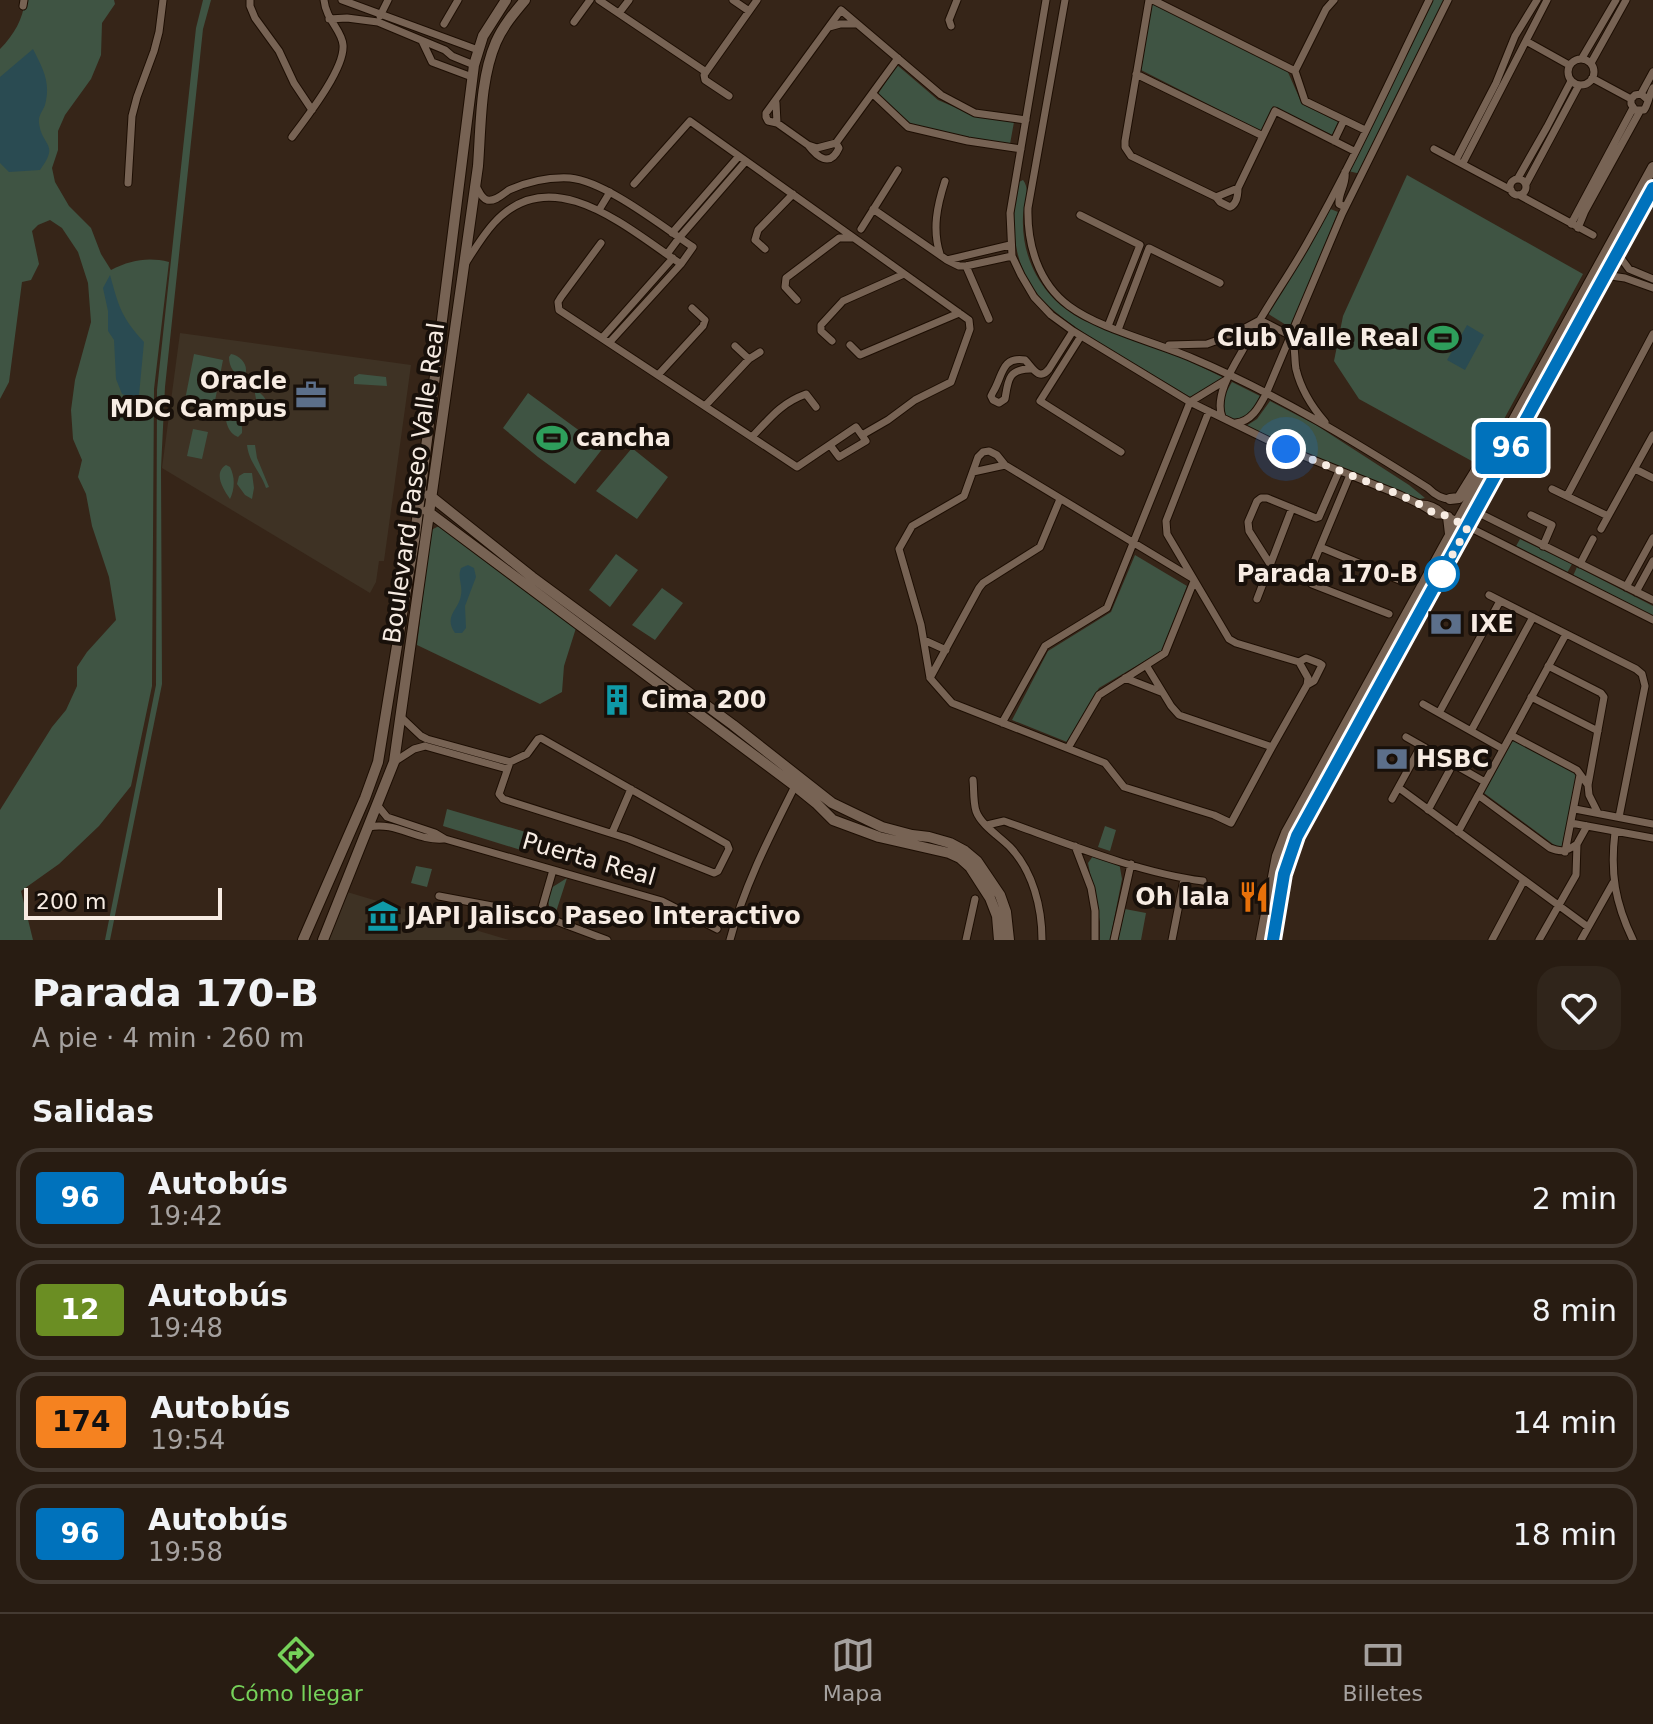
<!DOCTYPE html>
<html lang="es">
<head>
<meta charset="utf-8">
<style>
  :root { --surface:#281c12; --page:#30251b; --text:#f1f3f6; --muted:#a5a19f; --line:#443a32; --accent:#76d25a }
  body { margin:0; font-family:"DejaVu Sans",sans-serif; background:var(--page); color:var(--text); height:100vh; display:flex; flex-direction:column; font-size:30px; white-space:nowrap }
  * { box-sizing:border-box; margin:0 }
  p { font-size:26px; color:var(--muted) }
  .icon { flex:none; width:44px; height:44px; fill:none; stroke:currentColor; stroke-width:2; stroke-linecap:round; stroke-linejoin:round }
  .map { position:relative; height:940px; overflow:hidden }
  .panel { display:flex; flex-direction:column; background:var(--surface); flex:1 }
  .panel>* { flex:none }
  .badge { padding:0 16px; border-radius:6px; font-size:28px; line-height:52px }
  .scale { position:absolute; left:24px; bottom:20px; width:198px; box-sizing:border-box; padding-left:8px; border:4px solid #f7ece3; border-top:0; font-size:22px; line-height:28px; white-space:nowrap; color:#f7ece3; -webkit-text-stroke:6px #18100a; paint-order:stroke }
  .you { position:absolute; width:40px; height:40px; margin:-20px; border:6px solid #fff; border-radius:50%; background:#1a73e8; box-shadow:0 0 0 12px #1a73e833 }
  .map>.badge { position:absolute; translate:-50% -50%; box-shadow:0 0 0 4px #fff }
  h2 { padding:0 32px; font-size:30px; line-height:72px }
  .round { display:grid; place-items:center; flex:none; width:84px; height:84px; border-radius:24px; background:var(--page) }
  .overview { display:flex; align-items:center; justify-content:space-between; height:136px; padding:0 32px }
  h1 { font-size:38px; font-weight:800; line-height:60px }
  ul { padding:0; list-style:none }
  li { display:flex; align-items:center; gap:24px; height:100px; margin:0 16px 12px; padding:0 16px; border:4px solid var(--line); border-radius:24px }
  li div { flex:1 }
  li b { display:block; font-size:30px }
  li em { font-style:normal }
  li .badge { min-width:88px; font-weight:700; text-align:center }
  .dock { display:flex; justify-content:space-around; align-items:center; height:112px; border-top:2px solid var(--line); background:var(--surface); font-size:22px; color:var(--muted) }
  .dock a { display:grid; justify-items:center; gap:4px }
  .dock .selected { color:var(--accent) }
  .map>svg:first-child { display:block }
</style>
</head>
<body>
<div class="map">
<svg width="1653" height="940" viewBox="0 0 1653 940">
  <rect width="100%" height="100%" fill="#362518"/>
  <path fill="#3e3224" d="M180 333 411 365 384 561H379L376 582 370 593 162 468Z
    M347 892 509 940H328Z"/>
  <path fill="#3f5443" d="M25 0H114L115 4 102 23 101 55 91 79 65 115 58 131V150L52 168 55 182 69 206 91 228 101 254 111 270C131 260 148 257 169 262L154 389 152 686 131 786 99 826 59 864 21 891 33 940H0V810L52 727 66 710 77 686V667L87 652 116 620 109 577 92 526 86 494 78 477 82 460 73 439 71 410 75 380 91 322 88 283 78 252 62 228 50 220 38 225 32 231 39 264 31 280 22 282 9 382 0 399V49C14 35 23 19 25 0Z
    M203 0H211L203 29 165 387 161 468 162 684 110 940H105L156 685 157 390 196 28Z
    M1433 0H1446L1361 174 1348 171Z
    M1152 4 1287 70 1302 104 1338 122 1332 135 1273 106 1261 131 1141 70Z
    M897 65 938 100 975 116 1014 122 1010 144 972 138 912 125 878 94Z
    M1407 175 1583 274 1479 465 1359 399 1334 361 1343 316Z
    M1023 180C1031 190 1024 204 1023 217 1021 262 1045 301 1085 321L1185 359 1224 378 1190 397C1162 380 1133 363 1105 346 1052 313 1013 288 1014 218 1014 206 1017 194 1019 182Z
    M1328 208 1338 212 1291 328 1267 313Z
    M194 354 223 360 213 411 184 405Z
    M231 354C242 356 250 367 244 377 234 375 229 367 229 357Z
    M359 374 386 377 387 386 354 384V377Z
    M1232 382 1260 396C1260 396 1254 407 1254 408 1246 419 1225 426 1223 407 1222 398 1228 389 1232 382Z
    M254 388C265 396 271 404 270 418L255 417 256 399Z
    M528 393 603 448 575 484 538 457 503 428Z
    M1270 401 1316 425 1409 485 1425 498 1420 499 1290 447 1246 426 1257 419Z
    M227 412C238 414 243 422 242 433L238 437C228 433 226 423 225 413Z
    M193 429 208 432 202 459 187 456Z
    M247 445H255L257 458 269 487 266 488C261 472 249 463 247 445Z
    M632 448 668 477 637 519 596 491Z
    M226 465 230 467C235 477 235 488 230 499 223 489 213 473 226 465Z
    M244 473H252L254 488 252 499 245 495 237 484 239 476Z
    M441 525 576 628 564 666 562 692 540 704 417 645 431 530Z
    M1520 539 1572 564 1567 573 1515 548Z
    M616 554 638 570 610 607 589 590Z
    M1135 555 1187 586 1163 650 1099 688 1067 742 1012 720 1048 651 1111 612Z
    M1577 567 1653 606V616L1573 576Z
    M662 588 683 603 655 640 632 625Z
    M1513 740 1578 773 1561 850 1484 793Z
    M447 809 529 833 524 851 443 826Z
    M1105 826 1116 830 1110 851 1098 847Z
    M1093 856 1119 862 1122 879 1110 940H1100V922L1088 863Z
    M416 866 432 869 427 887 411 883Z
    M567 878 555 915C546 906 548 899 551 888Z
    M1125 909 1146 913 1141 940H1118Z"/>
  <path fill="#2a4b52" d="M33 49C43 69 51 82 45 105 43 111 38 115 39 123 42 147 60 143 40 170L9 172 0 163V77Z
    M110 275C119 307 121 317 144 342L139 395 130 397 122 394 116 379 114 340 108 331V311L103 288Z
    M1467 325 1484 335 1465 370 1447 360Z
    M468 565 474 568 476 577 465 606 466 628 462 633H455C443 616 459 610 461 595 463 585 457 578 461 568Z"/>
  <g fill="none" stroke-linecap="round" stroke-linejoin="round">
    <defs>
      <path id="street" d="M250 0V6L255 18 279 51 294 83 312 110
        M342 0 478 50
        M599 0 706 72 704 75 705 80 729 96
        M733 0 749 11
        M1046 0 1010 213 1012 256 1021 275 1034 297 1051 315 1073 331 1190 402 1286 449 1400 495 1419 504 1437 515H1444L1457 521 1653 620
        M1065 0 1028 208C1027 244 1038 283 1069 306 1100 329 1155 342 1192 358 1275 393 1352 440 1428 488 1434 494 1441 499 1450 499
        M1149 0 1125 141V147L1131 156 1216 197 1220 202 1230 207C1237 204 1238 195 1238 188L1275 111 1354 151
        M1153 0 1295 71
        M1334 0 1326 9 1295 71 1305 101 1365 130
        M23 6 24 0
        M619 13 629 0
        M380 16 388 0
        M329 19 347 18 378 22 445 50 452 56 474 65
        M574 22 590 0
        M444 24 458 0
        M951 26 949 20 957 0
        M829 27 840 24H857
        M422 41 432 62 472 77
        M1526 41 1569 65
        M1582 58 1616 0
        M1568 72a13 13 0 1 1 26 0a13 13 0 1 1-26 0Z
        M1591 63 1626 0
        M706 72 757 0
        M1136 74 1263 136
        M1592 78 1631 99
        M873 94 908 127 968 141 1021 149
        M1641 94 1653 72
        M1647 99 1641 94 1635 95 1631 99V104L1635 110H1644C1648 105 1649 95 1653 88
        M776 103 777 123 808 145 817 148 836 143
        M777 123 768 121 766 117V113L841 10 941 95 975 113 1026 120
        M292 137C306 118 345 69 343 45 342 30 326 20 324 0
        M1334 141 1344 120
        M808 145C817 157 830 168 839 148L836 143 898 58
        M1434 149 1511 190
        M1456 160 1496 83 1515 36 1537 0
        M1463 163 1547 0
        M1518 178 1547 127 1571 81
        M1510 187a8 8 0 1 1 16 0a8 8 0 1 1-16 0Z
        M128 183 132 116 137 97 154 51 159 32 163 0
        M634 184 690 121 969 320 970 329 951 382 915 400 888 420 862 435
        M1526 184 1579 85
        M476 186C479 191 481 198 487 200 495 202 503 194 509 190 527 182 550 177 570 178 605 181 663 227 693 247L681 264 609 343
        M1519 195 1593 235
        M1216 197 1238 188
        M1345 207 1339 204C1338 193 1347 184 1345 172
        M873 209 947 260 959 266H966L1012 256
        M599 210 610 192
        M1080 215 1140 245 1108 326
        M1571 224 1633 108
        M1578 228 1585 211 1640 111
        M861 229 898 170
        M672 233 739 156
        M601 243 561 297 558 302 559 310 797 467 856 427 866 441 839 457 830 445
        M765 249 755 240 758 230 793 194
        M1617 253 1629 269 1653 279
        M667 254 679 238 746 161
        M940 254C932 229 937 206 945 181
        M947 260 1010 245
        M465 264C474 250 483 235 494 223 552 159 628 229 681 264
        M966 266 989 319
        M1606 273 1611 276 1625 278 1653 288
        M797 300 785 287 786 278 839 238H851
        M1118 330 1149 248 1220 283
        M1081 336 1040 401 1121 452
        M602 338 673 258
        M832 341 821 331V325L843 301 904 274
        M850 345 860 355 959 313
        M1169 345 1207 344 1232 335 1260 320 1291 336C1296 347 1294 358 1296 369 1301 390 1312 407 1325 422
        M735 346 749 359
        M1030 369C1008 369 1008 381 1005 399L999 403 993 400 991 396 993 392C1003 376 1001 356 1025 360 1032 367 1039 382 1049 369L1073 331
        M658 375 703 326 705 320 692 308
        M705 406 749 359 760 352
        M1222 417C1213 393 1238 360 1249 339 1266 307 1288 277 1306 245 1351 166 1389 82 1429 0
        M1236 423C1252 421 1259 407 1266 394L1342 214 1448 0
        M752 437C770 418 781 403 806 394L816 407
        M1635 469 1653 478
        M973 472 1005 465
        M1350 475 1308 576 1309 581 1312 584 1389 614
        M1552 489 1608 516
        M1567 496 1653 334
        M1421 504C1431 504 1438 508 1444 515
        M1465 506 1653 600
        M1531 515 1552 525 1543 546
        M1601 529 1653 435
        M1320 547 1402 581
        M1270 564 1249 531 1248 522 1257 501 1261 498H1267L1316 518 1319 517 1339 471
        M1580 564 1593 539
        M1192 578 1005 465 997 455 989 451 983 452 978 457 964 496 912 526 899 549 921 625 930 678 952 703 1105 763 1124 787 1214 815 1231 823 1272 747 1307 685 1314 681 1322 665 1319 663 1306 658 1299 662 1236 643 1229 639 1167 534 1166 521 1209 411
        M1626 587 1653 538
        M1636 592 1653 561
        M1489 595 1636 669 1642 674 1645 686 1619 817
        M1257 599 1292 508
        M924 640 946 650
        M1299 662 1308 678 1307 685
        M1146 665 1171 706 1179 715 1272 747
        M1548 666 1601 693 1604 697 1588 785 1589 795 1598 813
        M930 678 979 588 983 583 1040 547 1060 499
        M1125 678 1161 692
        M1531 697 1598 731
        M1423 704 1503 749
        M1439 713 1500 601
        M402 718 421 736 427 739 510 762
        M1002 723 1045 646 1107 608 1190 402 1226 380
        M1471 731 1533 617
        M1511 735 1577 770 1588 785
        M1406 737 1485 782
        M541 738 727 844 729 849 718 871 714 873 629 839 503 799 499 794 510 762 527 754 538 739Z
        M1068 748 1099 695 1165 653 1194 581
        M394 762 414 749 425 746 507 769
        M973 780C974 789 973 801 976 811 981 825 999 836 1010 847 1033 871 1042 908 1042 940
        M1399 788 1588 927
        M1478 795 1550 848C1562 853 1567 851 1577 844
        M1392 799 1421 746
        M378 806 387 817 435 833 445 839 662 901 717 929
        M1575 809 1653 824
        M1428 810 1453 764
        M1571 823 1653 838
        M987 825 1004 821C1066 843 1139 873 1203 881
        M369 827C395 821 417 841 443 839
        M1458 832 1566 634
        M1615 832C1610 873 1615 903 1633 940
        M612 833 631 789
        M1075 846 1091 888 1095 911V940
        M1565 852 1580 775
        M439 896 540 915 553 870
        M540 915 607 940
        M730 940C744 886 770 836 795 786
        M966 940 975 899
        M1114 940 1131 864
        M1172 940 1184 879
        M1492 940 1524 880
        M1539 940 1576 875 1577 844 1587 826
        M1581 940 1613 883"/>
      <path id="secondary" d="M429 495 532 577 733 725 832 803 882 827 912 835 929 837 950 843 965 851 977 861 1000 895 1006 912 1009 940
        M1450 499 1459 498 1490 448
        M427 511 795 786 816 803 833 820 879 837 949 853 960 858 970 867 990 898 997 916 999 940
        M1448 517 1450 534
        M303 940 365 798 378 762 415 535 474 65 483 36 506 0
        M323 940 394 762 478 166C481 126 480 79 496 42 503 26 514 13 525 0
        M1261 940 1277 856 1286 833 1653 167
        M1273 940 1284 874 1297 836 1653 188"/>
    </defs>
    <use href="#street" stroke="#1d0e03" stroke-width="9"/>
    <use href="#secondary" stroke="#1d0e03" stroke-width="12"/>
    <use href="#street" stroke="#776354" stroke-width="7"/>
    <use href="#secondary" stroke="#776354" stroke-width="10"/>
  </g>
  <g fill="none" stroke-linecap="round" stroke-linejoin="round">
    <defs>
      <path id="line" d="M1273 940 1284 874 1297 836 1653 188"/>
    </defs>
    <use href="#line" stroke="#fff" stroke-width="18"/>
    <use href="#line" stroke="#0072bc" stroke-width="12"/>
    <path stroke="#f7ece3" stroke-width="8" stroke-dasharray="0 14.4" d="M1286 449 1400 495 1419 504 1437 515H1444L1468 527 1440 577 1442 574"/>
  </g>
  <defs>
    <symbol id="stadium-bare" viewBox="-9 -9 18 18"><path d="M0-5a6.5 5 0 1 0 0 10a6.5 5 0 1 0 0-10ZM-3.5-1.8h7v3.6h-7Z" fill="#2e9e5b" stroke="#18100a" stroke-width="2.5" paint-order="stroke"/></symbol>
    <symbol id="office-bare" viewBox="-9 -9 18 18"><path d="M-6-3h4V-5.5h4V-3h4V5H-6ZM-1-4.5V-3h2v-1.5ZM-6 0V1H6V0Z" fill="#5c6f8a" stroke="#18100a" stroke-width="2.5" paint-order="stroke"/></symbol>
    <symbol id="bank-bare" viewBox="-9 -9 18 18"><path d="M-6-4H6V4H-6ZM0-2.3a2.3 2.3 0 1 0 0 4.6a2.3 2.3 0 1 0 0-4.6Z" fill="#5c6f8a" stroke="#18100a" stroke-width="2.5" paint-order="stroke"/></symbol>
    <symbol id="building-bare" viewBox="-9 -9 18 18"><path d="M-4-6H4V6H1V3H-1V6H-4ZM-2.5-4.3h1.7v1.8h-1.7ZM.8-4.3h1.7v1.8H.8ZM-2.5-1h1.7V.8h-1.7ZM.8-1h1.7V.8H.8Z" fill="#0f9aa8" stroke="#18100a" stroke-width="2.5" paint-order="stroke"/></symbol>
    <symbol id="restaurant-bare" viewBox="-9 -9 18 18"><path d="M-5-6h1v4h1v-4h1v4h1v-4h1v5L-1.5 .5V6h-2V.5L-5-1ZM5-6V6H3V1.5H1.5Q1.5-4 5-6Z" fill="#e8710a" stroke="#18100a" stroke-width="2.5" paint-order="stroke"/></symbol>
    <symbol id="museum-bare" viewBox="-9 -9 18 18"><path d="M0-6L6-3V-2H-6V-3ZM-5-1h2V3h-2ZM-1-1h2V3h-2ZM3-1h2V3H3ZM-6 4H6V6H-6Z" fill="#0f9aa8" stroke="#18100a" stroke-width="2.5" paint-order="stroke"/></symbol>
  </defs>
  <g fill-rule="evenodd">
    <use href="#stadium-bare" x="1421" y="316" width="44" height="44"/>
    <use href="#office-bare" x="289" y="373" width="44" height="44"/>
    <use href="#stadium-bare" x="530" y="416" width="44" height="44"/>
    <use href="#bank-bare" x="1424" y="602" width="44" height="44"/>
    <use href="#building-bare" x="595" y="678" width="44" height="44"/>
    <use href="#bank-bare" x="1370" y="737" width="44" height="44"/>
    <use href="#restaurant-bare" x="1232" y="875" width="44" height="44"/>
    <use href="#museum-bare" x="361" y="894" width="44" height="44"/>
  </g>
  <circle fill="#fff" stroke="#0072bc" stroke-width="4" cx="1442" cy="574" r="16"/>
  <g text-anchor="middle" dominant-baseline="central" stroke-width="8" stroke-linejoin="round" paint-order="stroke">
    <g font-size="24" font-weight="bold" fill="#f7ece3" stroke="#18100a" text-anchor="start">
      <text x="1419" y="338" text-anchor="end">Club Valle Real</text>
      <text x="287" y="381" text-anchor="end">Oracle<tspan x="287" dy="28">MDC Campus</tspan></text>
      <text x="576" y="438">cancha</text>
      <text x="1470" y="624">IXE</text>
      <text x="641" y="700">Cima 200</text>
      <text x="1416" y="759">HSBC</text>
      <text x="1230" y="897" text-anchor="end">Oh lala</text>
      <text x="407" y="916">JAPI Jalisco Paseo Interactivo</text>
    </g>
    <g font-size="24" fill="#f7ece3" stroke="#18100a">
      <text transform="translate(414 483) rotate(-82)">Boulevard Paseo Valle Real</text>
      <text transform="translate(589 859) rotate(16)">Puerta Real</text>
    </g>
    <g font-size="24" font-weight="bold" fill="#f7ece3" stroke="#18100a" text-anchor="end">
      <text x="1418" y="574">Parada 170-B</text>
    </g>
  </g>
</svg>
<div class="scale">200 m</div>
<div class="you" style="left:1286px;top:449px"></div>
<b class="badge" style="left:1511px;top:448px;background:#0072bc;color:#fff">96</b>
</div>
<section class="panel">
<div class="overview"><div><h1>Parada 170-B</h1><p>A pie · 4 min · 260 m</p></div><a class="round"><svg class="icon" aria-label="heart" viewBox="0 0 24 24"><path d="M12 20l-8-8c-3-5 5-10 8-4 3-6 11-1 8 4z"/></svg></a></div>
<h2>Salidas</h2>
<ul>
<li><span class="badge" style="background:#0072bc;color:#fff">96</span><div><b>Autobús</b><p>19:42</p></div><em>2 min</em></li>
<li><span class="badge" style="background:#6b8e23;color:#fff">12</span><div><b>Autobús</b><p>19:48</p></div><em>8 min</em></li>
<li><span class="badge" style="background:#f58220;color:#111">174</span><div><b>Autobús</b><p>19:54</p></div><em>14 min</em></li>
<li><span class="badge" style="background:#0072bc;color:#fff">96</span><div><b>Autobús</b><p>19:58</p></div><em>18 min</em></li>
</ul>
</section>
<nav class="dock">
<a class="selected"><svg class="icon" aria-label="directions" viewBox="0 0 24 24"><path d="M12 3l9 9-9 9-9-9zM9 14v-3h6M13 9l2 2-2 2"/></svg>Cómo llegar</a>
<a><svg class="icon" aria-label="map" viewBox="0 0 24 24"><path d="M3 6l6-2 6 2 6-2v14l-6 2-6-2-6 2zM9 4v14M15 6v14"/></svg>Mapa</a>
<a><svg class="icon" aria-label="tickets" viewBox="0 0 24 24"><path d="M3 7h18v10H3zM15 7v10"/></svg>Billetes</a>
</nav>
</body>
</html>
